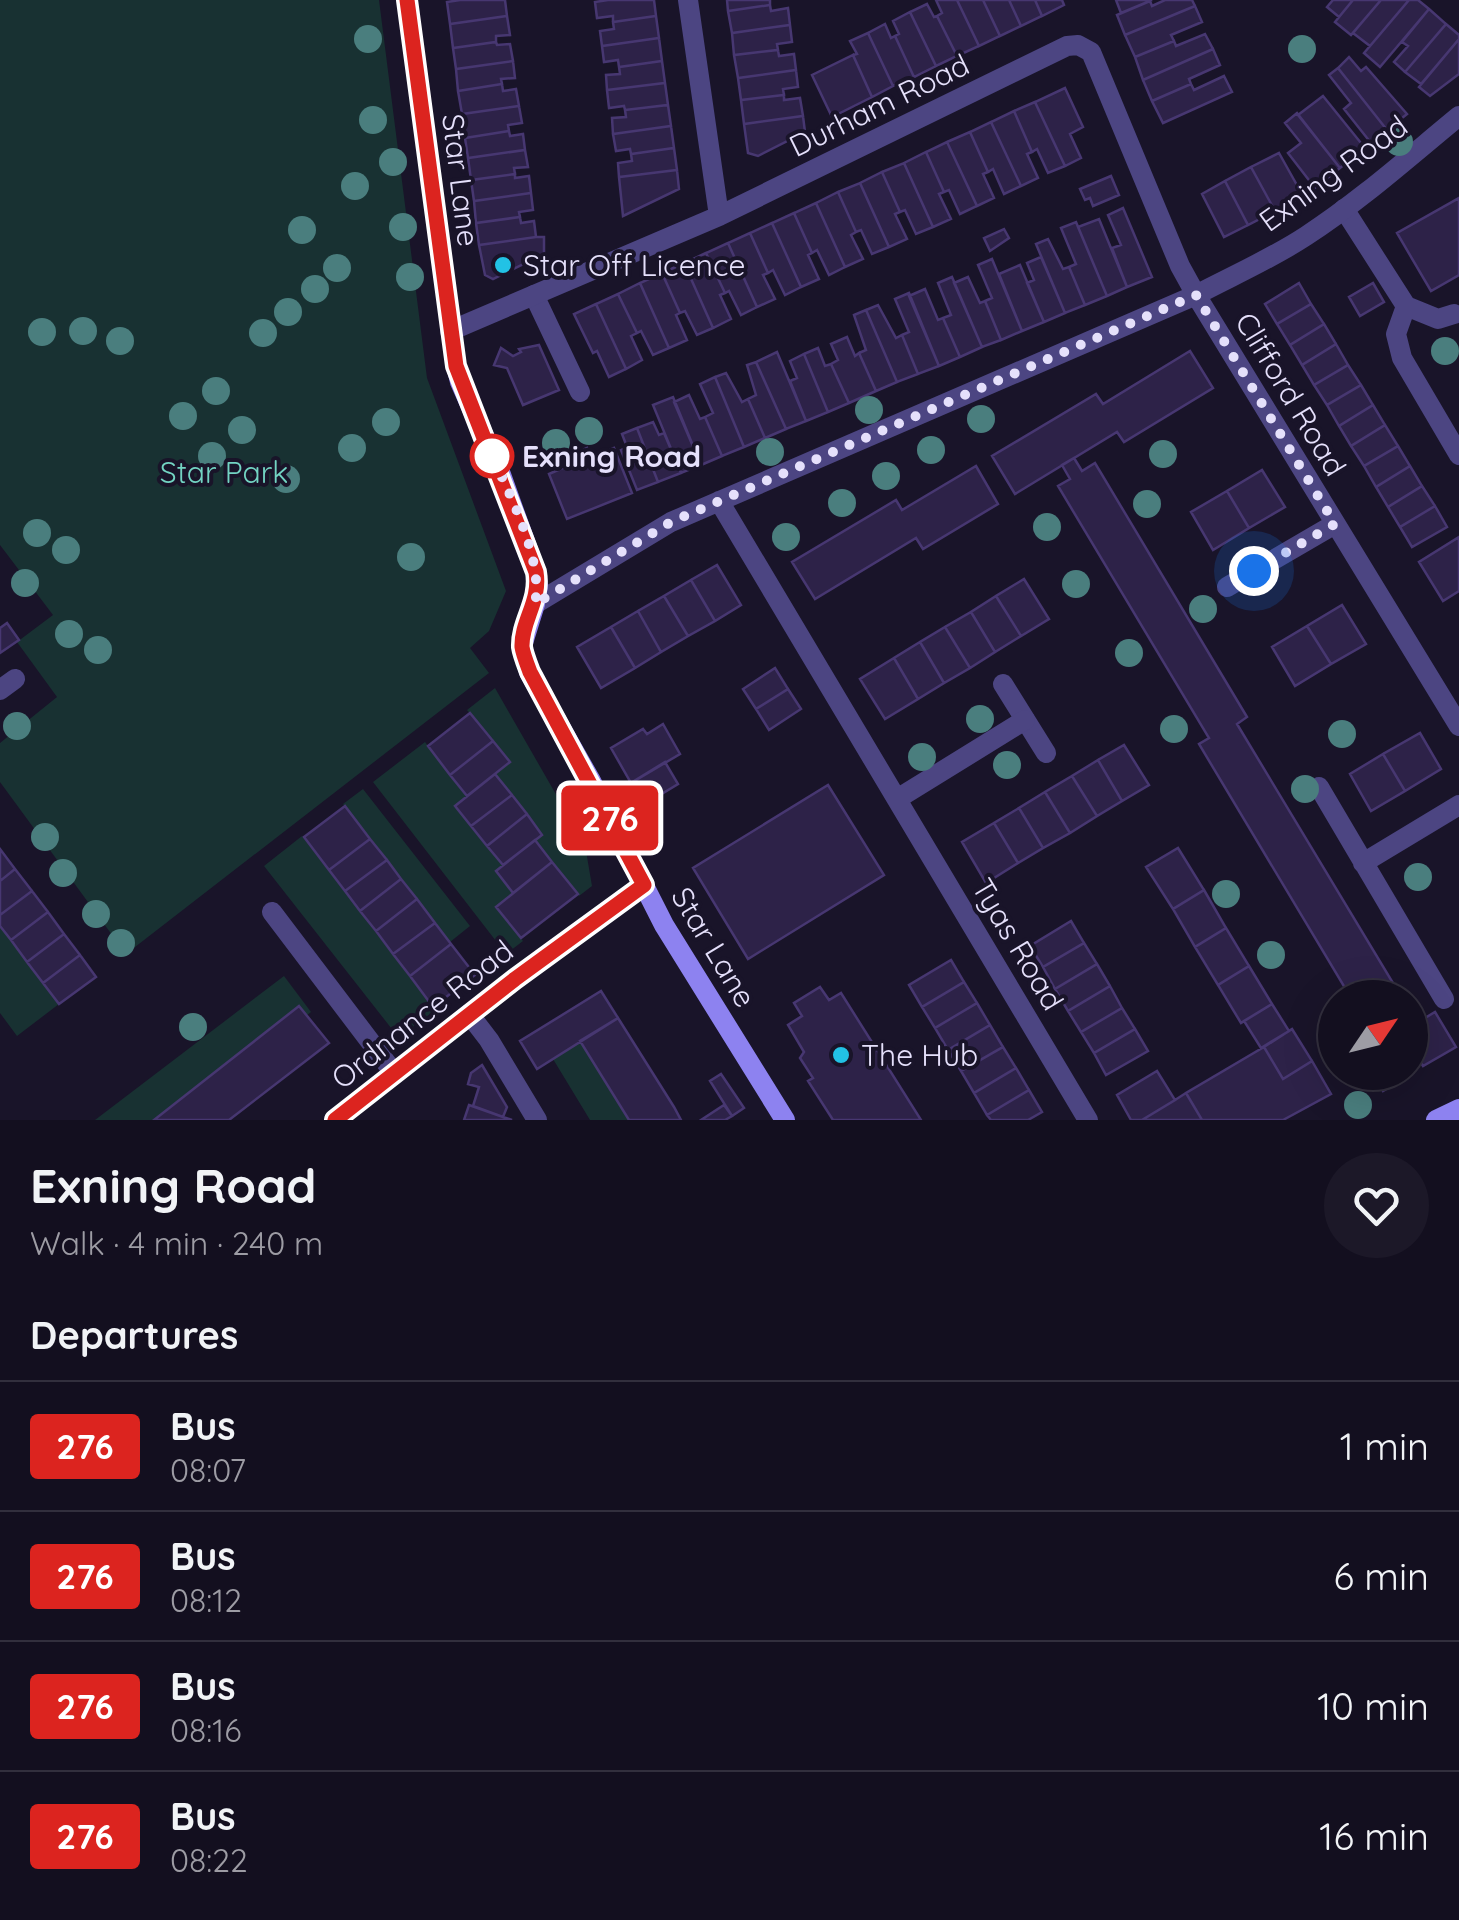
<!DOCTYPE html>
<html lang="en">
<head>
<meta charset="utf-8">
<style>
  :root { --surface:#130f1f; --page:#1c1828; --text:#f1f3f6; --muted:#9d9ca4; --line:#322f3d }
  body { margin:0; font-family:Quicksand,sans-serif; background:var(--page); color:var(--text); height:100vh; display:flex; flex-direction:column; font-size:38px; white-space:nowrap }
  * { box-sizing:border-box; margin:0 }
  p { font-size:32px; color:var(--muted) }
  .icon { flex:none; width:55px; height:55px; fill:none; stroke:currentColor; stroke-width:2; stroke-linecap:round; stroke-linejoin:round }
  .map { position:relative; height:1120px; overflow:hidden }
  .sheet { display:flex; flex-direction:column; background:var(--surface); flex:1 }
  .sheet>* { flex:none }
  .badge { padding:0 20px; border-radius:8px; font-size:35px; line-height:65px }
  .needle { width:65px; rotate:55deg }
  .controls { position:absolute; left:1318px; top:980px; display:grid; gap:20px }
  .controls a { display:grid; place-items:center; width:110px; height:110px; border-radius:50%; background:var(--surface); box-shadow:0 10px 40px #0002,0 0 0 2px var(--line); font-size:50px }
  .you { position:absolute; width:50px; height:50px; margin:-25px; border:8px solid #fff; border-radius:50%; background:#1a73e8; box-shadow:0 0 0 15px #1a73e833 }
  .map>.badge { position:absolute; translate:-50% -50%; box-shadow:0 0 0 5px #fff }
  h2 { padding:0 30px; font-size:38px; line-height:90px }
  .round { display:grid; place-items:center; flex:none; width:105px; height:105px; border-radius:52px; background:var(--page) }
  .overview { display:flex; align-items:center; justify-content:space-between; height:170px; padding:0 30px }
  h1 { font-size:48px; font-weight:700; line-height:75px }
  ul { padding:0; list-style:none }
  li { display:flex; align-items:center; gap:30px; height:130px; padding:0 30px; border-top:2px solid var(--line) }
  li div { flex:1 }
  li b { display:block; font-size:38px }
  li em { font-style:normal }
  li .badge { min-width:110px; font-weight:700; text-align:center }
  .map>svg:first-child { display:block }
</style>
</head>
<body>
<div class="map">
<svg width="1459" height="1120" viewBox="0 0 1459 1120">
  <rect width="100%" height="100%" fill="#191429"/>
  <path fill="#183132" d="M0 0H379L427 378 506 591 489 631 470 648 489 673 126 954 0 782V743L57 697 17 642 53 615 0 545Z
    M495 688 585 845 592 886 579 896 535 840 542 834 495 774 509 762 467 710Z
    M425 742 467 796 456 807 503 865 496 872 513 893 496 907 523 941 506 954 373 782Z
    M363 789 470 926 450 942 343 804Z
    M302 836 435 1010 404 1034 395 1033 264 866Z
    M0 926 59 1004 17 1036 0 1013Z
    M284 976 311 1012 307 1015 299 1006 154 1120H95Z
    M580 1041 629 1120H590L553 1059Z"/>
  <path fill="#2d2248" stroke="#473771" stroke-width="2.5" d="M460 0H505L507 16 450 24 447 2Z
    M608 0H654L656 16 613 22V16L597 18 595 2Z
    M727 0H770V5L728 11Z
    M936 0H957L979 46 957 56 937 16 942 13Z
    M957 0H983L1000 36 979 46Z
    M983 0H1009L1021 26 1000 36Z
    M1009 0H1035L1042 16 1021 26Z
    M1035 0H1062L1064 5 1042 16Z
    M1116 0H1152L1121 13Z
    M1165 0H1192L1195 6 1125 35 1117 15 1150 1 1152 6Z
    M1333 0H1353L1339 17 1327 7Z
    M1353 0H1381L1351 35 1335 22Z
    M1381 0H1409L1370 46 1353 33Z
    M1409 0H1418L1429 9 1380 67 1364 53Z
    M927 4 934 17 937 16 957 56 936 66 910 12Z
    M770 5 771 11 788 8 790 25 732 33 728 11Z
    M1195 6 1202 22 1171 35 1174 41 1135 57 1125 35Z
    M1429 9 1446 24 1405 72 1394 62 1408 46 1402 42Z
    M910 12 936 66 914 77 895 36 899 34 893 21Z
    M507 16 510 35 496 36V42L453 48 450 24Z
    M656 16 659 38 602 46 600 31 614 29 613 22Z
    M885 24 891 38 895 36 914 77 893 86 868 33Z
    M1446 24 1459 35V39L1421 84 1405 72Z
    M790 25 792 42 777 44 778 50 734 55 732 33Z
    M868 33 893 86 872 97 853 55 857 54 850 41Z
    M1205 34 1213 49 1143 80 1135 57 1174 41 1176 46Z
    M659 38 662 61 619 67 618 60 604 62 602 46Z
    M1459 39V74L1430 96 1419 87Z
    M496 42 497 45 510 44 513 61 456 69 453 48Z
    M1213 49 1220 65 1189 79 1191 84 1152 101 1143 80Z
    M778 50 779 56 794 54 796 70 738 78 734 55Z
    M853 55 872 97 832 117 812 75Z
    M1349 57 1361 71 1366 67 1407 114 1387 130 1338 68Z
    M513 61 515 78 501 79 502 84 458 91 456 69Z
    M662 61 665 83 607 90 606 75 620 74 619 67Z
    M1338 68 1387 130 1371 143 1344 109 1351 103 1329 75Z
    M796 70 798 87 783 89 784 95 741 100 738 78Z
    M1224 76 1232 92 1163 123 1152 101 1191 84 1194 90Z
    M665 83 668 105 625 110 624 106 609 108 607 90Z
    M502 84 503 91 516 89 519 106 462 114 458 91Z
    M1065 88 1083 127 1070 134 1081 158 1065 166 1035 102Z
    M784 95V100L800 98 803 116 744 124 741 100Z
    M1323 96 1365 148 1340 168 1298 115Z
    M1035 102 1065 166 1048 173 1037 149 1032 152 1014 111Z
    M668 105 671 126 613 134 612 118 626 117 625 110Z
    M519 106 522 123 508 125 509 131 465 138 462 114Z
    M1014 111 1032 152 1027 154 1038 178 1021 186 991 122Z
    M1297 113 1340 168 1315 188 1288 153 1301 143 1285 123Z
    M803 116 805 132 758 156 748 153 744 124Z
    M991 122 1021 186 1004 194 993 169 988 172 970 132Z
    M671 126 674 148 631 154 630 149 616 151 613 134Z
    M509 131 510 136 523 134 525 150 468 158 465 138Z
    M970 132 988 172 983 174 994 198 977 206 947 142Z
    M947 142 977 206 960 214 949 190 944 192 926 152Z
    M674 148 677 170 619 177 618 163 632 161 631 154Z
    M525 150 528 167 514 168 515 174 471 180 468 158Z
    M926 152 944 192 939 194 951 219 933 227 904 163Z
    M1279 153 1303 196 1275 211 1251 167Z
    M904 163 933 227 916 234 905 210 900 212 882 172Z
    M1251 167 1275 211 1248 225 1225 181Z
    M677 170 679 189 623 216 619 177Z
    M882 172 900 212 895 214 907 239 889 247 860 183Z
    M515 174V178L529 176 531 193 474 201 471 180Z
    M1111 176 1119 195 1093 206 1090 198 1085 200 1080 189Z
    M1225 181 1248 225 1224 237 1202 194Z
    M860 183 889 247 872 254 861 230 856 232 838 192Z
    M838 192 856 232 851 235 863 259 845 267 816 203Z
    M531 193 533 210 519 212 520 217 476 223 474 201Z
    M1459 198V275L1431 291 1397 233Z
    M816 203 845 267 829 275 817 250 812 253 794 213Z
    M1123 208 1152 277 1127 287 1112 248 1121 245 1108 215Z
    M794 213 812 253 808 255 819 279 801 287 772 223Z
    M520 217 521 223 534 221 536 237 479 245 476 223Z
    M1099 219 1127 287 1107 296 1078 227Z
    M1076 222 1107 296 1085 305 1069 267 1076 264 1061 228Z
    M772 223 801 287 785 295 773 270 768 273 750 233Z
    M1004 229 1009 238 990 251 984 238Z
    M750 233 768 273 763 275 775 299 757 307 728 243Z
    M536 237H544V254L493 279 485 275 479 245Z
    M1048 239 1063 269 1069 267 1085 305 1065 313 1036 244Z
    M728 243 757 307 741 315 729 291 725 293 706 253Z
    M706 253 725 293 720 295 731 319 713 328 684 263Z
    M1041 257 1065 313 1044 322 1027 283 1034 280 1027 263Z
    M992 259 1022 331 1001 340 985 301 992 298 978 265Z
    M684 263 713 328 697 335 685 311 680 313 662 273Z
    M1020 265 1044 322 1022 331 999 274Z
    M662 273 680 313 676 315 687 340 669 348 640 283Z
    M952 277 982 347 960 357 943 318 951 315 938 283Z
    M968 277 980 303 985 301 1001 340 982 347 954 283Z
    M640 283 669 348 653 355 641 331 637 333 618 294Z
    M1299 283 1311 304 1277 324 1265 304Z
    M1373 283 1384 302 1360 316 1349 297Z
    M925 289 938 320 943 318 960 357 939 366 909 296Z
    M909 293 939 366 918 374 902 335 909 332 895 299Z
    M618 294 637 333 631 336 642 360 626 369 596 304Z
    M596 304 626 369 609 377 597 351 593 353 574 314Z
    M1311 304 1324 324 1290 345 1277 324Z
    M878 305 896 338 902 335 918 374 897 382 866 310Z
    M866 310 897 382 876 391 859 353 866 350 854 315Z
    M1324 324 1336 344 1302 365 1290 345Z
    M847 337 855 356 859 353 876 391 849 403 831 364 838 360 831 344Z
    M1336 344 1348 365 1314 385 1302 365Z
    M539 345 559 390 523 405 507 368 494 365 501 348 513 356 521 352 519 349Z
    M818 348 825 366 831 364 849 403 828 412 804 354Z
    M1190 351 1213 388 1124 442 1117 432 1015 494 992 456 1096 394 1103 404Z
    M777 352 806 421 786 429 756 362Z
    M804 354 828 412 806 421 790 381 797 378 790 361Z
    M756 362 786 429 765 438 748 399 756 395 747 365Z
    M1348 365 1361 385 1327 405 1314 385Z
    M726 373 742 402 748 399 765 438 744 447 715 377Z
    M715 377 744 447 722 456 705 417 713 413 700 384Z
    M1361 385 1373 405 1339 426 1327 405Z
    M689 395 700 419 705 417 722 456 701 465 674 402Z
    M673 397 701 465 681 473 653 405Z
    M1373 405 1385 425 1351 446 1339 426Z
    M653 422 659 435 664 433 681 473 658 482 637 428Z
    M1385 425 1398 446 1364 466 1351 446Z
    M637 428 658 482 637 490 621 450 627 447 622 434Z
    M1398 446 1410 466 1376 487 1364 466Z
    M587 448 590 458 614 448 632 493 567 519 549 474 574 463 571 455Z
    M1074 458 1082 471 1095 463 1247 717 1237 724 1402 998H1351L1199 744 1209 738 1058 486 1070 479 1062 465Z
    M976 466 998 504 923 549 916 538 815 599 792 562 896 500 902 510Z
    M1410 466 1422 486 1388 507 1376 487Z
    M1262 470 1285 507 1249 528 1227 491Z
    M1422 486 1435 506 1400 527 1388 507Z
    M1227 491 1249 528 1213 550 1191 512Z
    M1435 506 1447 527 1412 547 1400 527Z
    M1459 537V591L1443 601 1419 562Z
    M717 565 741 605 715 621 691 580Z
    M1024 579 1049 619 1021 636 996 596Z
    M691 580 715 621 688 636 664 596Z
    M664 596 688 636 661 652 638 611Z
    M996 596 1021 636 995 652 971 612Z
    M1342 605 1366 644 1331 664 1307 626Z
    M638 611 661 652 635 668 611 627Z
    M971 612 995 652 970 668 945 627Z
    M7 623 19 640 0 653V628Z
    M1307 626 1331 664 1295 686 1272 647Z
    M611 627 635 668 601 688 577 647Z
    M945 627 970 668 944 683 920 642Z
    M920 642 944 683 918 699 894 658Z
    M894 658 918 699 885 719 860 679Z
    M775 668 788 689 756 709 743 689Z
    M788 689 801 709 769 730 756 709Z
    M470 713 493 741 450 775 428 746Z
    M663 724 680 754 631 783 611 748 643 729 647 734Z
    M1420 733 1441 769 1405 791 1383 754Z
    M493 741 510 762 467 796 450 775Z
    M1124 745 1149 785 1122 801 1098 760Z
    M1383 754 1405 791 1371 811 1350 774Z
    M1098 760 1122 801 1097 816 1072 776Z
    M665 762 678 784 645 804 631 783Z
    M495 774 512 795 471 826 455 806Z
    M1072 776 1097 816 1070 833 1045 792Z
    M828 785 884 875 748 959 693 868Z
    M1045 792 1070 833 1043 848 1019 808Z
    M512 795 527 814 487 846 471 826Z
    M345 806 370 839 329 870 304 837Z
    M1019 808 1043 848 1018 863 994 823Z
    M527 814 542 835 503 865 487 846Z
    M994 823 1018 863 986 883 962 842Z
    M370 839 387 860 345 891 329 870Z
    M535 840 552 862 513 893 496 871Z
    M1178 848 1204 890 1173 909 1146 867Z
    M0 849 15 869 0 881Z
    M387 860 401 879 360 911 345 891Z
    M552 862 578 894 521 938 496 907Z
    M15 869 32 891 0 915V881Z
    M401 879 417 899 376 931 360 911Z
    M1204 890 1226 928 1195 947 1173 909Z
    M32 891 48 912 11 940 0 926V915Z
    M417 899 435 923 393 954 376 931Z
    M48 912 64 934 27 962 11 940Z
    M1071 921 1084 943 1043 967 1030 946Z
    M435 923 451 944 410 976 393 954Z
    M1226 928 1249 966 1218 985 1195 947Z
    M64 934 80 955 43 983 27 962Z
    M1084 943 1097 964 1055 989 1043 967Z
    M451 944 475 975 433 1007 410 976Z
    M80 955 96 977 59 1004 43 983Z
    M951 960 964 982 922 1007 909 985Z
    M1097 964 1110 986 1068 1011 1055 989Z
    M1249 966 1272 1004 1241 1023 1218 985Z
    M964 982 977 1003 935 1028 922 1007Z
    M1110 986 1122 1008 1081 1032 1068 1011Z
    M820 987 829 1000 841 993 921 1120H833L808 1081 813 1078 800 1058 804 1052 788 1025 802 1016 794 1003Z
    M601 991 618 1018 537 1069 520 1041Z
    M977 1003 990 1025 948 1050 935 1028Z
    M1272 1004 1289 1031 1261 1048 1244 1021Z
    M299 1006 329 1043 229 1120H154Z
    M1122 1008 1135 1029 1094 1053 1081 1032Z
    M1435 1012 1456 1047 1423 1066 1416 1055 1410 1058V1027Z
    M618 1018 674 1107 681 1120H629L580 1041Z
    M990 1025 1003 1047 961 1071 948 1050Z
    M1135 1029 1148 1051 1106 1075 1094 1053Z
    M1292 1029 1312 1061 1283 1079 1264 1047Z
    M1003 1047 1016 1068 974 1093 961 1071Z
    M1264 1047 1283 1079 1312 1061 1331 1094 1283 1120H1202L1186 1093Z
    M482 1065 507 1107 503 1117 473 1106 479 1087 468 1084 471 1073Z
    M1410 1067 1413 1073 1383 1091 1372 1072H1410Z
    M1016 1068 1029 1090 987 1115 974 1093Z
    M1157 1071 1175 1100 1142 1120H1131L1117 1095Z
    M721 1074 744 1108 732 1116 710 1081Z
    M1029 1090 1042 1112 1028 1120H991L987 1115Z
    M1186 1093 1202 1120H1142L1175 1100Z
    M469 1105 503 1117 512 1120H464Z
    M724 1105 732 1116 725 1120H701Z"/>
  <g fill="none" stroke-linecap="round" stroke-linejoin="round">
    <path stroke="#4c4582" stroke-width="20" d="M1344 209 1406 306 1438 319 1454 314
      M534 295 580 392
      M1406 306 1396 334 1402 358 1459 455
      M1003 684 1046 753
      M0 690 15 679
      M272 912 394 1073
      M469 1014 489 1040 537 1120"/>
    <path stroke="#4c4582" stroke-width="20" d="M688 0 719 216
      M450 331 719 216 1067 46 1078 45 1091 52 1180 266 1196 295 1459 726
      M719 501 1088 1120
      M1227 587 1335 524
      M535 604 671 522 1196 295C1232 276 1271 259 1306 236 1360 201 1409 157 1459 116
      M1319 787 1444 999
      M897 799 1025 720
      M1363 863 1459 805
      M335 1120 515 979 644 885"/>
    <path stroke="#8d82f0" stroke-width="20" d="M407 0 456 365 460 382 500 472 536 572 538 585 535 604 522 646 529 672 591 781 664 925 785 1120
      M1436 1120 1459 1109"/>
  </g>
  <g fill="#4a7e7e">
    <circle cx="368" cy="39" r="14"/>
    <circle cx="1302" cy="49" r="14"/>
    <circle cx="373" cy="120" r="14"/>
    <circle cx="1399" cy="142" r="14"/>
    <circle cx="393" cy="162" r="14"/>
    <circle cx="355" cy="186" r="14"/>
    <circle cx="403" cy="227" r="14"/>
    <circle cx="302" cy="230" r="14"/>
    <circle cx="337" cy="268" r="14"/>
    <circle cx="410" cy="277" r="14"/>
    <circle cx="315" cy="289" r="14"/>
    <circle cx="288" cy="312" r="14"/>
    <circle cx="83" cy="331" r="14"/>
    <circle cx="42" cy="332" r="14"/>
    <circle cx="263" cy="333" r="14"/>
    <circle cx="120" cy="341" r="14"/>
    <circle cx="1445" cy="351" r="14"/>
    <circle cx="216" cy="391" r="14"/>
    <circle cx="869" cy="410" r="14"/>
    <circle cx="183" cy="416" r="14"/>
    <circle cx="981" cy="419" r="14"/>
    <circle cx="386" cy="422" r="14"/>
    <circle cx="242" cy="430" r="14"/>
    <circle cx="589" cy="431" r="14"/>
    <circle cx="556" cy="443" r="14"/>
    <circle cx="352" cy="448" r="14"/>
    <circle cx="931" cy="450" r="14"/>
    <circle cx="770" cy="452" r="14"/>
    <circle cx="1163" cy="454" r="14"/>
    <circle cx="212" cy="456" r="14"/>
    <circle cx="886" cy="476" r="14"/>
    <circle cx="286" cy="479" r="14"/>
    <circle cx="842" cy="503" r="14"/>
    <circle cx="1147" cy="504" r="14"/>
    <circle cx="1047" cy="527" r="14"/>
    <circle cx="37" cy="533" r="14"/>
    <circle cx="786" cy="537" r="14"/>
    <circle cx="66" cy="550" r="14"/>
    <circle cx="411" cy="557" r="14"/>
    <circle cx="25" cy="583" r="14"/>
    <circle cx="1076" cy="584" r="14"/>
    <circle cx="1203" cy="609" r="14"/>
    <circle cx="69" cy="634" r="14"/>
    <circle cx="98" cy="650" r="14"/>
    <circle cx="1129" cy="653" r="14"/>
    <circle cx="980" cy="719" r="14"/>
    <circle cx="17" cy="726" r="14"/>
    <circle cx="1174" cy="729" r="14"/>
    <circle cx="1342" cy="734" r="14"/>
    <circle cx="922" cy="757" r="14"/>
    <circle cx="1007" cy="765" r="14"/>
    <circle cx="1305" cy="789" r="14"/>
    <circle cx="45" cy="837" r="14"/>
    <circle cx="63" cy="873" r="14"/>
    <circle cx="1418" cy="877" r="14"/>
    <circle cx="1226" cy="894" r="14"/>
    <circle cx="96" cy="914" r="14"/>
    <circle cx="121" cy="943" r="14"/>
    <circle cx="1271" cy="955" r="14"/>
    <circle cx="193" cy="1027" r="14"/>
    <circle cx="1358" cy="1105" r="14"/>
  </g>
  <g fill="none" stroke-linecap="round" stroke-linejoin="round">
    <defs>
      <path id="line" d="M335 1120 515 979 644 885 530 672C527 664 523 654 522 647 521 621 541 601 536 572L456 366 407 0"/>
    </defs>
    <use href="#line" stroke="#fff" stroke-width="22"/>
    <use href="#line" stroke="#dc241f" stroke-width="15"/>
    <path stroke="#e5e0fb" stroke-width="10" stroke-dasharray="0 18" d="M492 456 486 442C506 488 544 556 535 604L671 522 1196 295 1335 524 1254 571"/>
  </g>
  <g fill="#22c2e5" stroke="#191429" stroke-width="4">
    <circle cx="503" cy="265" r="10"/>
    <circle cx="841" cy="1055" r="10"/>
  </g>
  <circle fill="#fff" stroke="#dc241f" stroke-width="5" cx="492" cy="456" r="20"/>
  <g text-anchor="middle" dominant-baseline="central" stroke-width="8" stroke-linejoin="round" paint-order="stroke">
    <g font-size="30" fill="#e5e0fb" stroke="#191429">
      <text transform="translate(879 105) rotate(-26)">Durham Road</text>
      <text transform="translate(1333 173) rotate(-36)">Exning Road</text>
      <text transform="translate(461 180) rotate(83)">Star Lane</text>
      <text transform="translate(1291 394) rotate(59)">Clifford Road</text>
      <text transform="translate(1018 944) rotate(59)">Tyas Road</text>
      <text transform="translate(714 947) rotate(59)">Star Lane</text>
      <text transform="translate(422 1014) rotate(-38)">Ordnance Road</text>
    </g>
    <g font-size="30" fill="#e5e0fb" stroke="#191429" text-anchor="start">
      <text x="523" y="265">Star Off Licence</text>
      <text x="861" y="1055">The Hub</text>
    </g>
    <g font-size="30" font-weight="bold" fill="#e5e0fb" stroke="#191429" text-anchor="start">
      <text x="522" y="456">Exning Road</text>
    </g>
    <g font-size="30" fill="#73d4c3" stroke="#191429">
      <text x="224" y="472">Star Park</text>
    </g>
  </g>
</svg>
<div class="controls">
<a><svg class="needle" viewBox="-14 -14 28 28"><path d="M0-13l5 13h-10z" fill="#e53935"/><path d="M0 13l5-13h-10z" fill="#9d9ca4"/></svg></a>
</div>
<div class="you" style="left:1254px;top:571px"></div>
<b class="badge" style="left:610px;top:818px;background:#dc241f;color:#fff">276</b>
</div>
<section class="sheet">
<div class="overview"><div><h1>Exning Road</h1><p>Walk · 4 min · 240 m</p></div><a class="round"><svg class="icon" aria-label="heart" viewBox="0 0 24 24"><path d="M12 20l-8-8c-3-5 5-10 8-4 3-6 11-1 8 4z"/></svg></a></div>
<h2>Departures</h2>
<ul>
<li><span class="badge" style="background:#dc241f;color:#fff">276</span><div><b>Bus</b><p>08:07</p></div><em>1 min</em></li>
<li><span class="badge" style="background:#dc241f;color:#fff">276</span><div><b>Bus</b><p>08:12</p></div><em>6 min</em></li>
<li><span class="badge" style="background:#dc241f;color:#fff">276</span><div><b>Bus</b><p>08:16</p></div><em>10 min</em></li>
<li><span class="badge" style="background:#dc241f;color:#fff">276</span><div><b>Bus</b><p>08:22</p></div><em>16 min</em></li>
</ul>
</section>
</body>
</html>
